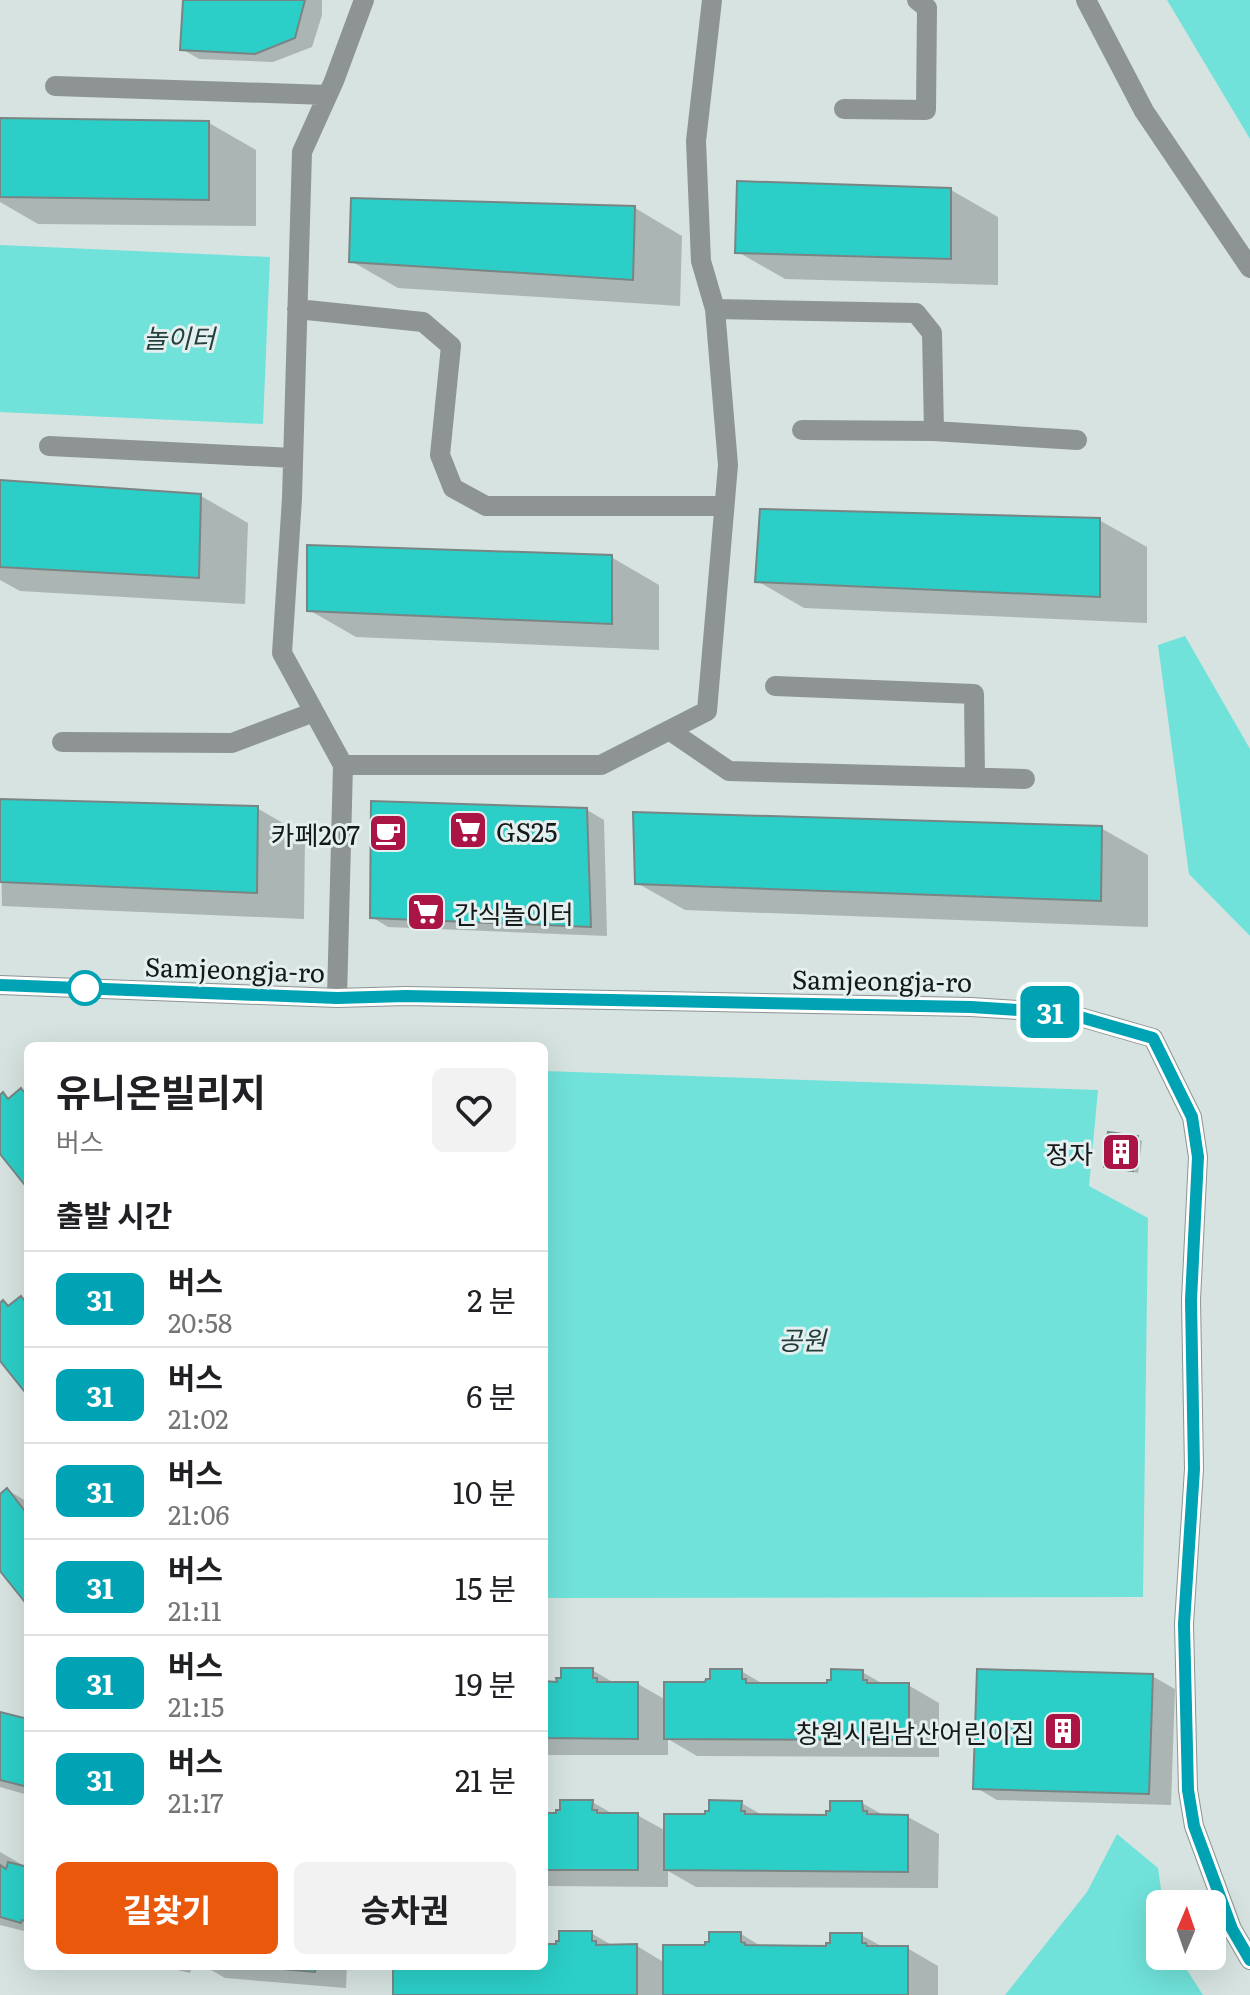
<!DOCTYPE html>
<html lang="ko">
<head>
<meta charset="utf-8">
<style>
  :root { --surface:#fff; --page:#f2f2f2; --text:#202124; --muted:#757577; --line:#e0e0e0; --accent:#ea580c }
  body { margin:0; font-family:Literata,"Noto Sans KR",serif; background:var(--page); color:var(--text); height:100vh; display:flex; flex-direction:column; font-size:30px; white-space:nowrap }
  * { box-sizing:border-box; margin:0 }
  p { font-size:26px; color:var(--muted) }
  .icon { flex:none; width:44px; height:44px; fill:none; stroke:currentColor; stroke-width:2; stroke-linecap:round; stroke-linejoin:round }
  .map { position:relative; flex:1; overflow:hidden }
  .drawer { position:absolute; left:24px; top:1042px; width:524px; height:928px; display:flex; flex-direction:column; background:var(--surface); border-radius:12px; box-shadow:0 8px 32px #0002 }
  .drawer>* { flex:none }
  .badge { padding:0 16px; border-radius:12px; font-size:28px; line-height:52px }
  .needle { width:52px; rotate:2deg }
  .controls { position:absolute; left:1146px; top:1890px; display:grid; gap:16px }
  .controls a { display:grid; place-items:center; width:80px; height:80px; border-radius:12px; background:var(--surface); box-shadow:0 8px 32px #0002; font-size:40px }
  .map>.badge { position:absolute; translate:-50% -50%; box-shadow:0 0 0 4px #fff }
  h2 { padding:0 32px; font-size:30px; line-height:72px }
  .round { display:grid; place-items:center; flex:none; width:84px; height:84px; border-radius:12px; background:var(--page) }
  .overview { display:flex; align-items:center; justify-content:space-between; height:136px; padding:0 32px }
  h1 { font-size:38px; font-weight:700; line-height:60px }
  .primary-button { display:flex; gap:16px; margin-top:auto; padding:16px 32px }
  .primary-button a { flex:1; height:92px; border-radius:12px; background:var(--accent); color:#fff; font-size:32px; font-weight:700; line-height:92px; text-align:center }
  .primary-button a+a { background:var(--page); color:var(--text) }
  ul { padding:0; list-style:none }
  li { display:flex; align-items:center; gap:24px; height:96px; padding:0 32px; border-top:2px solid var(--line) }
  li div { flex:1 }
  li b { display:block; font-size:30px }
  li em { font-style:normal }
  li .badge { min-width:88px; font-weight:700; text-align:center }
  .map>svg:first-child { display:block }
</style>
</head>
<body>
<div class="map">
<svg width="1250" height="1995" viewBox="0 0 1250 1995">
  <rect width="100%" height="100%" fill="#d6e3e1"/>
  <path fill="#70e2da" d="M1167 0H1250V139Z
    M0 245 270 257 263 424 0 412Z
    M1185 636 1250 749V936L1189 874 1158 645Z
    M544 1071 1098 1090 1089 1186 1148 1218 1143 1597 544 1598Z
    M1117 1834 1158 1868 1163 1904H1160V1956H1178L1203 1995H1005L1087 1892Z"/>
  <path fill="#0003" d="M185 0H322V15L312 47 273 62 199 59 182 49Z
    M0 120 209 123 256 150V226L38 224 0 202Z
    M951 190 998 217V285L785 279 738 252Z
    M635 208 682 236 680 306 398 288 351 261Z
    M0 482 201 496 248 523 245 604 20 591 0 580Z
    M1099 520 1147 547V623L804 608 757 581Z
    M611 557 659 585V650L356 637 309 610Z
    M0 801 257 808 305 836 304 919 2 906Z
    M587 810 604 820 607 936 388 927 372 917Z
    M1101 828 1148 855V927L685 910 637 883Z
    M1137 1138 1142 1141 1138 1173 1106 1166Z
    M7 1490 28 1502V1603L0 1568V1496Z
    M592 1670 616 1684H638L666 1700 741 1671 765 1685H829L862 1672 885 1685H908L939 1703V1757L697 1756 668 1739V1755H544V1683L559 1684Z
    M1152 1676 1175 1689 1171 1805 997 1800 975 1787Z
    M0 1714 28 1721V1795L0 1787Z
    M592 1802 615 1815H637L666 1831 741 1803 764 1816 828 1817 862 1803 885 1816 908 1817 939 1834 938 1888 696 1887 668 1871V1887L544 1886V1815H558Z
    M0 1852 28 1868V1932L0 1925Z
    M591 1933 615 1947 637 1946 665 1963 741 1934 764 1948H828L861 1935 885 1948H907L938 1966V1995H395V1966H544V1946H557Z
    M161 1966H192L190 1973Z
    M204 1966H347L346 1988 225 1978Z"/>
  <path fill="#2bcfc8" stroke="#798584" stroke-width="2" d="M183 0H305L295 38 255 54 180 50Z
    M0 118 209 121V200L0 197Z
    M737 181 951 188V259L735 253Z
    M351 198 635 206 633 280 349 262Z
    M0 480 201 494 199 578 0 567Z
    M760 509 1100 518V597L755 582Z
    M307 545 612 555V624L307 611Z
    M0 799 258 806 257 893 0 882Z
    M371 801 587 808 591 927 370 918Z
    M633 812 1102 826 1101 901 635 884Z
    M21 1088 28 1097V1189L0 1154V1095L3 1092 8 1099Z
    M1108 1132 1138 1136 1133 1171 1104 1167Z
    M21 1296 28 1305V1396L0 1361V1303L3 1300 8 1306Z
    M7 1488 28 1515V1606L0 1571V1494Z
    M561 1668H593V1678H597V1682H638V1739L544 1738V1681L557 1682 556 1678H561Z
    M710 1669H742V1679H746V1683H827V1680H831V1669L863 1670V1680H867V1683H909V1740L664 1739V1682H705L706 1679H710Z
    M977 1669 1153 1674 1149 1794 973 1789Z
    M0 1712 28 1719V1787L0 1780Z
    M560 1800H593L592 1810H597V1813H638V1870H544V1813H556V1810H560Z
    M709 1800 742 1801 741 1811H745V1814L826 1815V1811H830V1801H862L863 1811H867V1814L908 1815V1872L664 1870V1814H705V1811H709Z
    M8 1862 28 1867V1922L22 1920 21 1923 0 1917V1865L6 1869Z
    M559 1931H592V1941H596V1945L637 1944V1995H393V1966H544V1944H556V1941H559Z
    M709 1932H741V1942L745 1943V1945L826 1946V1943H830V1933H862V1943H866L867 1946H908V1995H663V1945H705V1942H709Z
    M247 1966H316L315 1972Z"/>
  <g fill="none" stroke-linecap="round" stroke-linejoin="round">
    <path stroke="#8e9493" stroke-width="20" d="M1086 0 1144 111 1250 268
      M55 86 327 95
      M844 109 926 110 927 8 917 0
      M297 309 423 322 451 346 440 455 453 488 486 506H724
      M715 309 916 313 932 333 934 431
      M802 430 934 431 1077 440
      M49 446 293 458
      M775 686 974 694 975 778
      M669 730 729 771 1025 779
      M62 742 232 743 314 712
      M343 765H601L707 711 728 465 715 309 701 261 696 141 712 0
      M0 985 337 998 406 996 971 1007 1066 1013 1153 1038 1192 1117 1198 1157 1191 1300 1194 1469 1184 1624 1188 1790 1194 1826 1232 1929 1250 1960
      M337 998 343 765 282 653 292 498 302 152 334 81 364 0"/>
  </g>
  <g fill="none" stroke-linecap="round" stroke-linejoin="round">
    <defs>
      <path id="line" d="M0 985 337 998 406 996 971 1007 1066 1013 1153 1038 1192 1117 1198 1157 1191 1300 1194 1469 1184 1624 1188 1790 1194 1826 1232 1929 1250 1960"/>
    </defs>
    <use href="#line" stroke="#fff" stroke-width="18"/>
    <use href="#line" stroke="#00a3b4" stroke-width="12"/>
  </g>
  <defs>
    <symbol id="supermarket-square" viewBox="-11 -11 22 22"><rect x="-9" y="-9" width="18" height="18" rx="4" fill="#aa1546" stroke="#e3f0ef"/><path d="M-6-5.5h2.5l.6 2H6L4.5 2H-2.5L-4.4-4H-6ZM-1.5 3.2a1.3 1.3 0 1 0 .1 0ZM3 3.2a1.3 1.3 0 1 0 .1 0Z" fill="#fff"/></symbol>
    <symbol id="cafe-square" viewBox="-11 -11 22 22"><rect x="-9" y="-9" width="18" height="18" rx="4" fill="#aa1546" stroke="#e3f0ef"/><path d="M-5.5-4.5H6V0H3Q3 3.5 0 3.5H-2.5Q-5.5 3.5-5.5 0ZM3-3.2v2h1.7v-2ZM-6 4.5H4V6H-6Z" fill="#fff"/></symbol>
    <symbol id="building-square" viewBox="-11 -11 22 22"><rect x="-9" y="-9" width="18" height="18" rx="4" fill="#aa1546" stroke="#e3f0ef"/><path d="M-4-6H4V6H1V3H-1V6H-4ZM-2.5-4.3h1.7v1.8h-1.7ZM.8-4.3h1.7v1.8H.8ZM-2.5-1h1.7V.8h-1.7ZM.8-1h1.7V.8H.8Z" fill="#fff"/></symbol>
  </defs>
  <g fill-rule="evenodd">
    <use href="#supermarket-square" x="446" y="808" width="44" height="44"/>
    <use href="#cafe-square" x="366" y="811" width="44" height="44"/>
    <use href="#supermarket-square" x="404" y="890" width="44" height="44"/>
    <use href="#building-square" x="1099" y="1130" width="44" height="44"/>
    <use href="#building-square" x="1041" y="1709" width="44" height="44"/>
  </g>
  <circle fill="#fff" stroke="#00a3b4" stroke-width="4" cx="85" cy="988" r="16"/>
  <g text-anchor="middle" dominant-baseline="central" stroke-width="6" stroke-linejoin="round" paint-order="stroke">
    <g font-size="26" font-style="italic" fill="#253e3c" stroke="#e3f0ef">
      <text x="179" y="336">놀이터</text>
      <text x="802" y="1338">공원</text>
    </g>
    <g font-size="26" fill="#151919" stroke="#e3f0ef" text-anchor="end">
      <text x="496" y="830" text-anchor="start">GS25</text>
      <text x="360" y="833">카페207</text>
      <text x="454" y="912" text-anchor="start">간식놀이터</text>
      <text x="1093" y="1152">정자</text>
      <text x="1035" y="1731">창원시립남산어린이집</text>
    </g>
    <g font-size="26" fill="#151919" stroke="#e3f0ef">
      <text transform="translate(235 968) rotate(2)">Samjeongja-ro</text>
      <text transform="translate(882 979) rotate(1)">Samjeongja-ro</text>
    </g>
  </g>
</svg>
<div class="controls">
<a><svg class="needle" viewBox="-14 -14 28 28"><path d="M0-13l5 13h-10z" fill="#e53935"/><path d="M0 13l5-13h-10z" fill="#757577"/></svg></a>
</div>
<b class="badge" style="left:1050px;top:1012px;background:#00a3b4;color:#fff">31</b>
<section class="drawer">
<div class="overview"><div><h1>유니온빌리지</h1><p>버스</p></div><a class="round"><svg class="icon" aria-label="heart" viewBox="0 0 24 24"><path d="M12 20l-8-8c-3-5 5-10 8-4 3-6 11-1 8 4z"/></svg></a></div>
<h2>출발 시간</h2>
<ul>
<li><span class="badge" style="background:#00a3b4;color:#fff">31</span><div><b>버스</b><p>20:58</p></div><em>2 분</em></li>
<li><span class="badge" style="background:#00a3b4;color:#fff">31</span><div><b>버스</b><p>21:02</p></div><em>6 분</em></li>
<li><span class="badge" style="background:#00a3b4;color:#fff">31</span><div><b>버스</b><p>21:06</p></div><em>10 분</em></li>
<li><span class="badge" style="background:#00a3b4;color:#fff">31</span><div><b>버스</b><p>21:11</p></div><em>15 분</em></li>
<li><span class="badge" style="background:#00a3b4;color:#fff">31</span><div><b>버스</b><p>21:15</p></div><em>19 분</em></li>
<li><span class="badge" style="background:#00a3b4;color:#fff">31</span><div><b>버스</b><p>21:17</p></div><em>21 분</em></li>
</ul>
<div class="primary-button"><a>길찾기</a><a>승차권</a></div>
</section>
</div>
</body>
</html>
